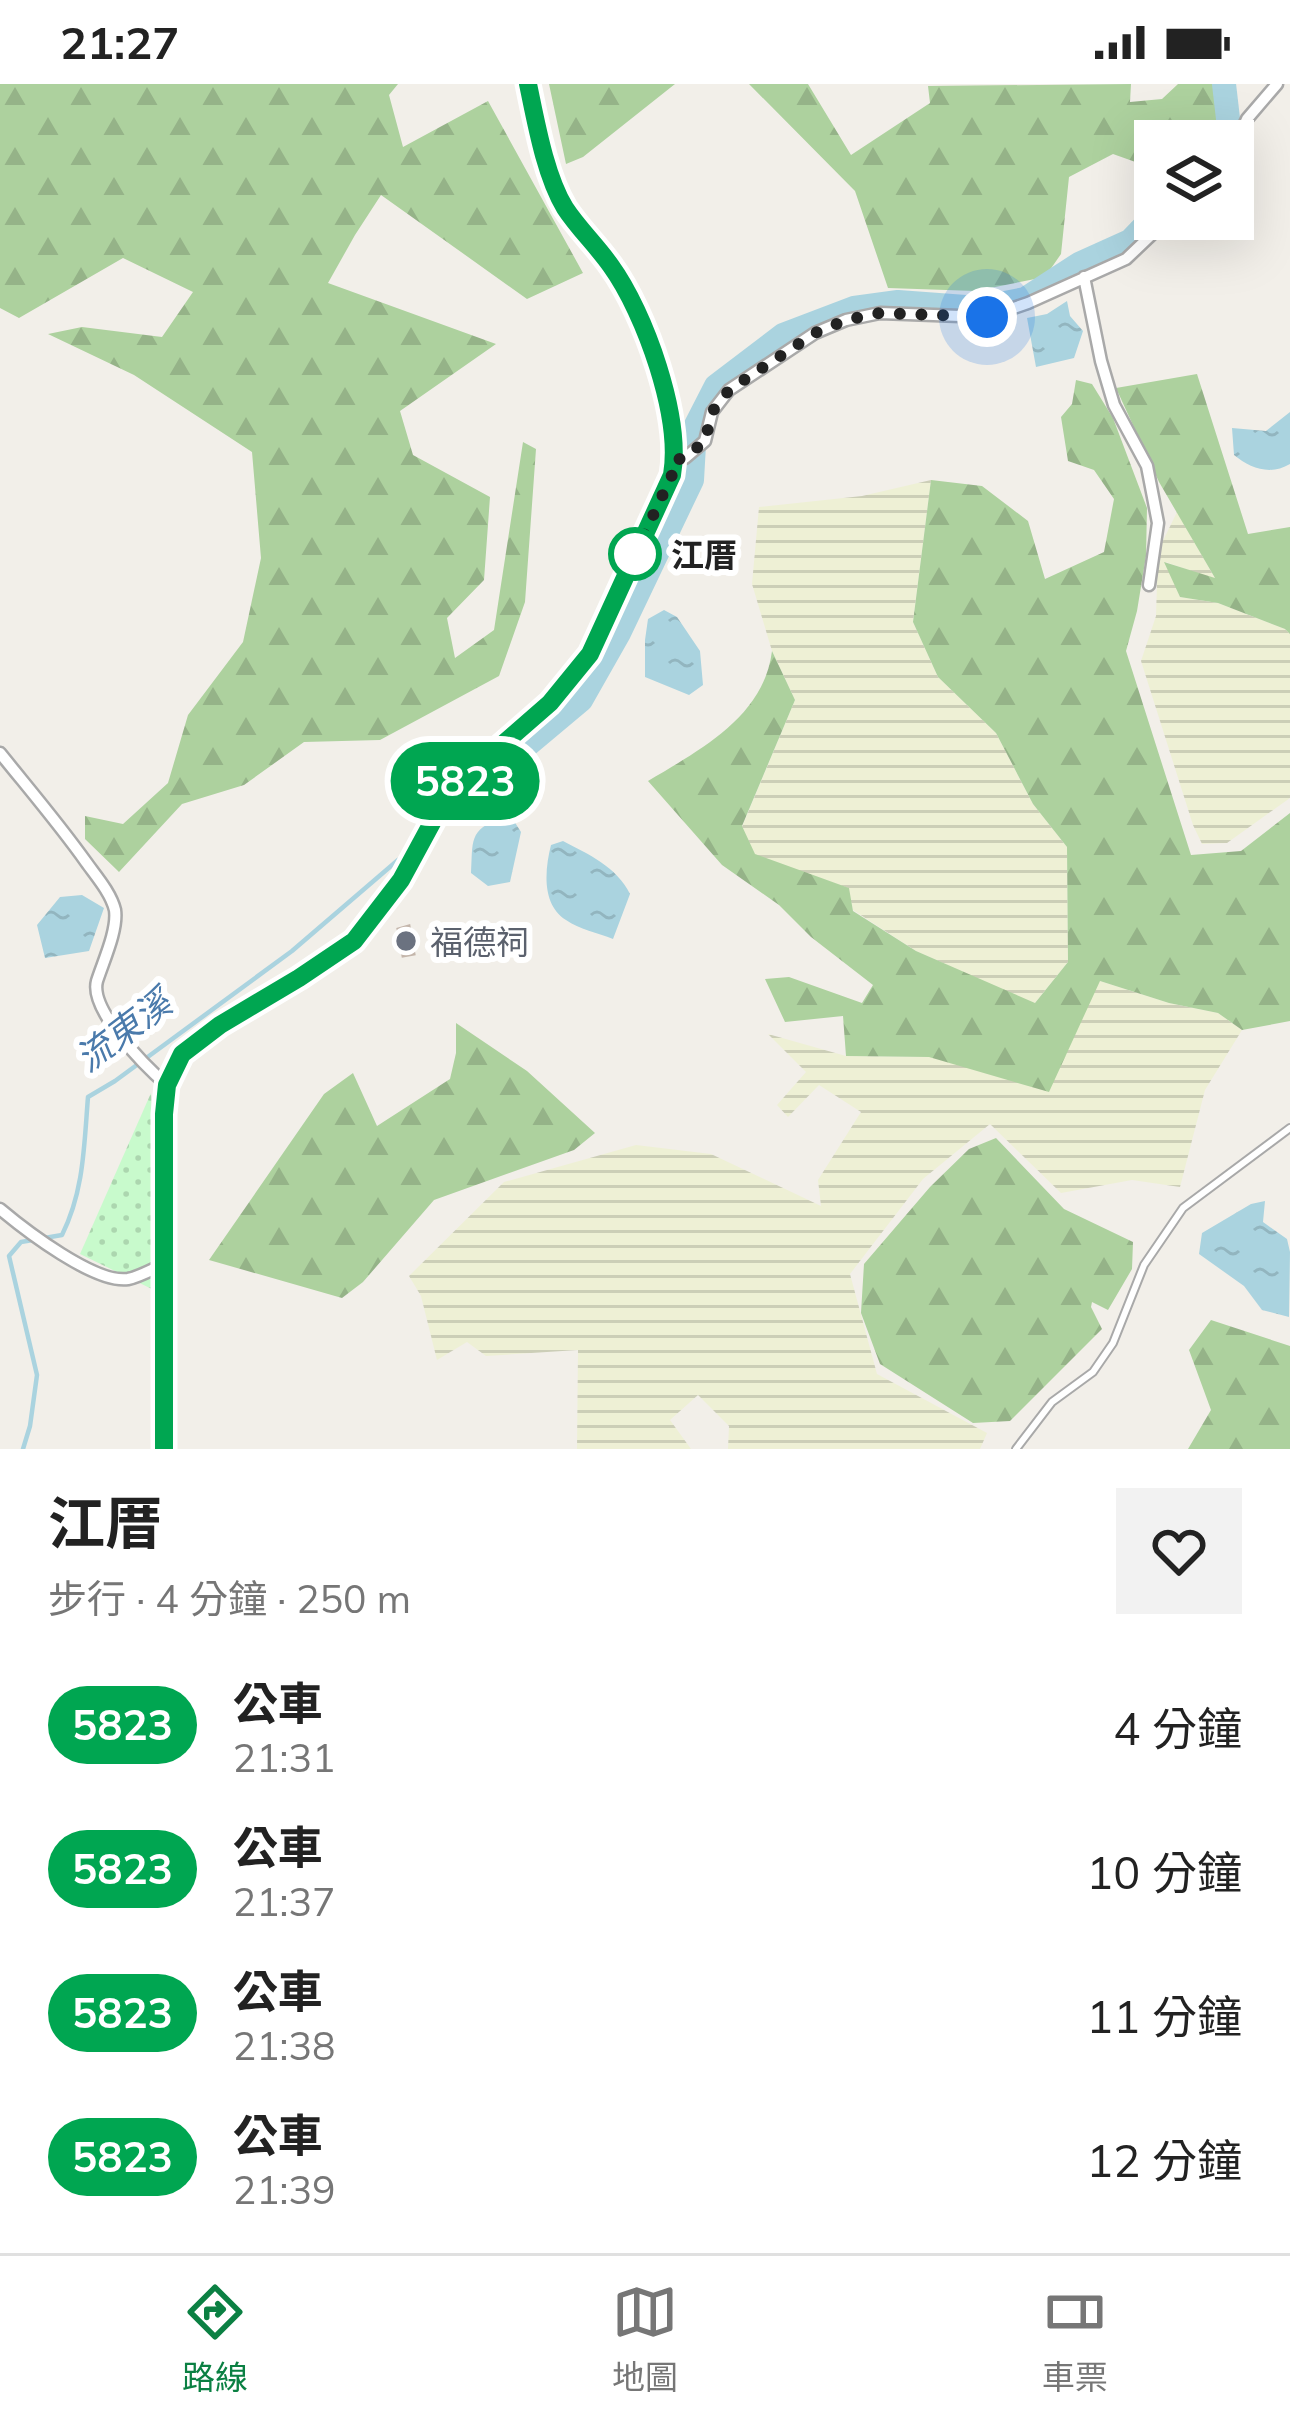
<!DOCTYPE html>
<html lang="zh-TW">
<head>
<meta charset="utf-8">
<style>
  :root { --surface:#fff; --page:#f2f2f2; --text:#222; --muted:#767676; --line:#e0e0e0; --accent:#0b8043 }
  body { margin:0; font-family:Mulish,"Noto Sans TC",sans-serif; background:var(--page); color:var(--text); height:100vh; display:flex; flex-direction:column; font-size:45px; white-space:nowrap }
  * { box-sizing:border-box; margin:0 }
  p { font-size:39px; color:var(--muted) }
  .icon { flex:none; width:66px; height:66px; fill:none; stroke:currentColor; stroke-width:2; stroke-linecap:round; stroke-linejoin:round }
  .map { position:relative; height:1365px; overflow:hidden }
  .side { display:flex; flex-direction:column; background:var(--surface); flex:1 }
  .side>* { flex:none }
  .badge { padding:0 24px; border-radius:39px; font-size:42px; line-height:78px }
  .tools { position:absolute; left:1134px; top:36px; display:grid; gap:24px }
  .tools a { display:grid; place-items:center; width:120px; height:120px; border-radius:0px; background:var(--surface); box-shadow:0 12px 48px #0002; font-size:60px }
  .you { position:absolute; width:60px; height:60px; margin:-30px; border:9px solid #fff; border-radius:50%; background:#1a73e8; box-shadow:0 0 0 18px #1a73e833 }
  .map>.badge { position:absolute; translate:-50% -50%; box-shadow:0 0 0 6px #fff }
  .round { display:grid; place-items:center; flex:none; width:126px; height:126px; border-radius:0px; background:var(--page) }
  .overview { display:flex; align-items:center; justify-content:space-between; height:204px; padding:0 48px }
  h1 { font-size:57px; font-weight:700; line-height:90px }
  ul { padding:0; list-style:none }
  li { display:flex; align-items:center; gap:36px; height:144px; padding:0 48px }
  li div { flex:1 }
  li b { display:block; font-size:45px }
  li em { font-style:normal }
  li .badge { min-width:132px; font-weight:700; text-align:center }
  .status { display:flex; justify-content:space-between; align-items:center; height:84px; padding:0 60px; background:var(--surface); direction:ltr }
  .status svg { height:33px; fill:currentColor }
  .tabs { display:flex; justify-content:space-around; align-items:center; height:168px; border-top:3px solid var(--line); background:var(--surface); font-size:33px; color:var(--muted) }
  .tabs a { display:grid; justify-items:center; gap:6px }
  .tabs .selected { color:var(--accent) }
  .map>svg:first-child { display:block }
</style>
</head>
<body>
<div class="status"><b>21:27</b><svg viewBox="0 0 49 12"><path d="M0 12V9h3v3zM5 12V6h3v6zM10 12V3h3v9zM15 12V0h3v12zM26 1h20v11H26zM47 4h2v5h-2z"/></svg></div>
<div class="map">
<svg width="1290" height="1365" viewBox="0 0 1290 1365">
  <defs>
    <pattern id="farmland-rules" width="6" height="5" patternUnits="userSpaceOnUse" patternTransform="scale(3)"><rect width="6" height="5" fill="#eef0d5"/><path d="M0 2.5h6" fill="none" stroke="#ccceb7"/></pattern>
    <pattern id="forest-firs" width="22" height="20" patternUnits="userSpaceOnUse" patternTransform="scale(3)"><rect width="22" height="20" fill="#add19e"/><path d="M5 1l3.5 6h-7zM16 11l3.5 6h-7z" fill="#95b388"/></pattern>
    <pattern id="park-dots" width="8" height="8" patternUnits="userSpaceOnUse" patternTransform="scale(3)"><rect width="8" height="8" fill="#c8facc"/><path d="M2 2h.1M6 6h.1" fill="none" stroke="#acd6af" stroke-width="1.8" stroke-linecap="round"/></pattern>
    <pattern id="water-ripples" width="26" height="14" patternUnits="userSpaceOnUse" patternTransform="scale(3)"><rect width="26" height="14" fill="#aad3df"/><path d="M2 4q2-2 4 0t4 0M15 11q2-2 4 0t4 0" fill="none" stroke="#92b5bf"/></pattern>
  </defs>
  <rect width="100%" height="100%" fill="#f2efe9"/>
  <path fill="url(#farmland-rules)" d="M931 396 913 538 938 593 996 649 1033 720 1067 763 1068 878 1034 920 916 867 853 826 848 804 755 771 742 743 795 616 772 567 752 500 759 423 862 412Z
    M1177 428 1216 496 1166 478 1180 513 1218 519 1285 545 1290 550V714L1227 759 1202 760 1193 741 1141 577 1156 532 1158 467Z
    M1100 897 1169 919 1218 929 1242 946 1205 1006 1180 1103 1132 1096 1061 1109 990 1040 923 1095 850 1190 877 1290 987 1349 980 1365H728L729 1342 698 1311 670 1336 691 1365H577L578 1266 486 1272 467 1258 437 1276 421 1212 409 1192 504 1098 636 1061 711 1070 821 1122 818 1096 861 1028 819 1001 788 1033 777 1021 806 988 768 950 846 972 929 973Z"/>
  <path fill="url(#forest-firs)" d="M0 0H398L389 11 403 63 488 17 583 189 527 215 381 111 355 151 328 199 496 260 400 327 413 371 490 413 484 496 447 534 455 574 494 546 523 358 536 365 525 518 499 592 380 656 304 658 244 701 182 720 119 788 85 755V732L123 740 168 699 188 631 243 558 261 474 252 368 134 291 48 250 82 243 162 253 193 208 123 174 19 234 0 224Z
    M549 0H675L583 73 566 80Z
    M749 0H808L851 71 930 19 928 2 1131 0 1130 18 1162 15 1178 0H1231V39L1216 57H1155V85L1113 70 1069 93 1061 170 1045 193 975 207 888 204 855 107Z
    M1197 290 1248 450 1290 443V550L1285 545 1218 519 1180 513 1164 478 1215 494 1159 398 1116 304Z
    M1076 296 1092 300 1113 334 1147 424 1146 472 1137 527 1126 567 1191 771 1241 767 1290 729V937L1242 946 1218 929 1169 919 1100 897 1049 1008 929 973 846 972 843 932 785 938 765 895 789 893 862 919 873 901 811 853 779 821 722 781 648 697C700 666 764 633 772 567L795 616 742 742 755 770 849 804 853 827 916 867 1035 919 1068 878 1067 763 1033 720 996 649 938 593 913 538 931 396 982 402 1028 437 1045 495 1104 468 1114 415 1094 386 1068 377 1061 333 1072 320Z
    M456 939 527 987 595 1049 574 1066 434 1116 363 1198 342 1214 209 1176 324 1010 353 989 377 1042 450 995 456 969Z
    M996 1054 1064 1125 1133 1158 1132 1185 1108 1226 1092 1218 1091 1223 1102 1245 1010 1337 973 1339 880 1280 861 1229 864 1180 930 1103 969 1065Z
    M1211 1236 1290 1262V1365H1188L1211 1326 1189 1266Z"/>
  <path fill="url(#park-dots)" d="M151 1009 156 1207 80 1170Z"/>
  <path fill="url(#water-ripples)" d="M1067 217 1070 232 1083 247 1074 274 1036 283 1027 234 1047 230Z
    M1290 328V380C1270 392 1250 384 1234 371L1232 344 1266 347Z
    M664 526 677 533 700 567 703 601 689 611 645 593V556L648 535Z
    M502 735 514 737 521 748 510 798 488 802 471 789C473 759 468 744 502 735Z
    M563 757C588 770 617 783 630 810L613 855C598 849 579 845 566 836 541 820 545 785 551 761Z
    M82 811 104 824 89 867 45 874 37 841 60 813Z
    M1265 1117 1263 1138 1287 1155 1290 1168 1289 1233 1262 1226 1244 1202 1199 1170 1202 1149 1251 1120Z"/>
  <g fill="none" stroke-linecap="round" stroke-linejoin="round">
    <path stroke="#aad3df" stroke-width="4.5" d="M23 1365 30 1342 37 1291 9 1172 21 1158 62 1151C84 1107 84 1062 88 1013L115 997 292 867 398 776"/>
    <path stroke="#aad3df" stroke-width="24" d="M1224 0 1230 52 1228 57
      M463 715 581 616 619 549 692 396 695 343 716 302 783 251 854 224 898 218 979 224 1025 215 1079 180 1130 157 1155 131"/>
  </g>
  <path fill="#c7bfb8" stroke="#c4b6ab" stroke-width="3" d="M409 842 414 870 403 872 398 845Z"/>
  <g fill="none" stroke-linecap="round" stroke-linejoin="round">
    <defs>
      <path id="lane" d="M1016 1365 1052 1318 1093 1288 1113 1259 1144 1181 1183 1124 1290 1044"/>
      <path id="street" d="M1233 65 1247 35 1277 0
        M1084 193 1101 277 1114 321 1147 382 1158 439 1149 501
        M674 376 685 374 705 357 712 328 729 306 815 249 846 236 880 229 987 233 1028 219 1126 175 1168 135
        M0 669C29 705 59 740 86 778 96 792 111 809 115 826 118 846 103 878 97 897 89 926 146 983 167 1001
        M0 1125C25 1146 95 1200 128 1195 139 1193 153 1185 164 1180"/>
      <path id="secondary" d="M164 1365V1030L167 1001 182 970 220 941 354 857 401 797 440 724 479 681 551 619 591 570 672 391C682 333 645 230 611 182 597 162 578 144 565 124 545 91 536 38 528 0"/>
    </defs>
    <use href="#lane" stroke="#a9a9a9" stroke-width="10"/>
    <use href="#street" stroke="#a9a9a9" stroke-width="15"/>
    <use href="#secondary" stroke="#707d05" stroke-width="20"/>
    <use href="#lane" stroke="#fff" stroke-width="6"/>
    <use href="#street" stroke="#fff" stroke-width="10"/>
    <use href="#secondary" stroke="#f7fabf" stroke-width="15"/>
  </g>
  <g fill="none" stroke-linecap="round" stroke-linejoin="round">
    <defs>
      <path id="line" d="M164 1365V1030L167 1001 182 970 220 941 299 894 354 857 401 796 440 724 479 681 550 619 590 570 672 391C682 333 645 229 611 182 597 162 578 144 565 124 545 91 536 38 528 0"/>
    </defs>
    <use href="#line" stroke="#fff" stroke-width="27"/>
    <use href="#line" stroke="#00a651" stroke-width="18"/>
    <path stroke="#222" stroke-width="12" stroke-dasharray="0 21.6" d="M635 470 672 391 674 376 685 374 705 357 712 328 729 306 815 249 846 236 880 229 987 233"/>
  </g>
  <circle fill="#fff" stroke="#00a651" stroke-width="6" cx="635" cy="470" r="24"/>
  <circle fill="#6b7280" stroke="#fff" stroke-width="4.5" cx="406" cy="857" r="12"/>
  <g text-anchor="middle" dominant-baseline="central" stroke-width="12" stroke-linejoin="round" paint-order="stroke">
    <g font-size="33" font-weight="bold" fill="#222" stroke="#fff" text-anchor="start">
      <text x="671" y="470">江厝</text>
    </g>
    <g font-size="33" fill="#5b616d" stroke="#fff" text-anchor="start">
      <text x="430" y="857">福德祠</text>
    </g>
    <g font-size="36" font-style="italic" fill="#4a7aab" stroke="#fff">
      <text transform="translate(123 946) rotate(-37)">流東溪</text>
    </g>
  </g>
</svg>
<div class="tools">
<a><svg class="icon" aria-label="layers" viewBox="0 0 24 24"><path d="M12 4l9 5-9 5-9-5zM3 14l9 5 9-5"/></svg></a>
</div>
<div class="you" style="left:987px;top:233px"></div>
<b class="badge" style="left:465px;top:697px;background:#00a651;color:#fff">5823</b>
</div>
<section class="side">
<div class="overview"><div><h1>江厝</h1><p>步行 · 4 分鐘 · 250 m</p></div><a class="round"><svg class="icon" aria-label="heart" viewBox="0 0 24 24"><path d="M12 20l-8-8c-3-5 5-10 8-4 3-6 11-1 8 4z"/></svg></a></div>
<ul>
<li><span class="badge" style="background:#00a651;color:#fff">5823</span><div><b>公車</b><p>21:31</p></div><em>4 分鐘</em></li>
<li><span class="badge" style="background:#00a651;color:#fff">5823</span><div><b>公車</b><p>21:37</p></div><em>10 分鐘</em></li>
<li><span class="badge" style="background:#00a651;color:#fff">5823</span><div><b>公車</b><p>21:38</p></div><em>11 分鐘</em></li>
<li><span class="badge" style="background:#00a651;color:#fff">5823</span><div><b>公車</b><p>21:39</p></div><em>12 分鐘</em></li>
</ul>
</section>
<nav class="tabs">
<a class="selected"><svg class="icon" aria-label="directions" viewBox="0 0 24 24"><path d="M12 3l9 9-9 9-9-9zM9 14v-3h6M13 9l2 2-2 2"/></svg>路線</a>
<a><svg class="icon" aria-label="map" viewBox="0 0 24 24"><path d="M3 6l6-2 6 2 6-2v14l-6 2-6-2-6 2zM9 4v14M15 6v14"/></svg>地圖</a>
<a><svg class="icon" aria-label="tickets" viewBox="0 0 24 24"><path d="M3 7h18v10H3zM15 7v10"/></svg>車票</a>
</nav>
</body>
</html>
